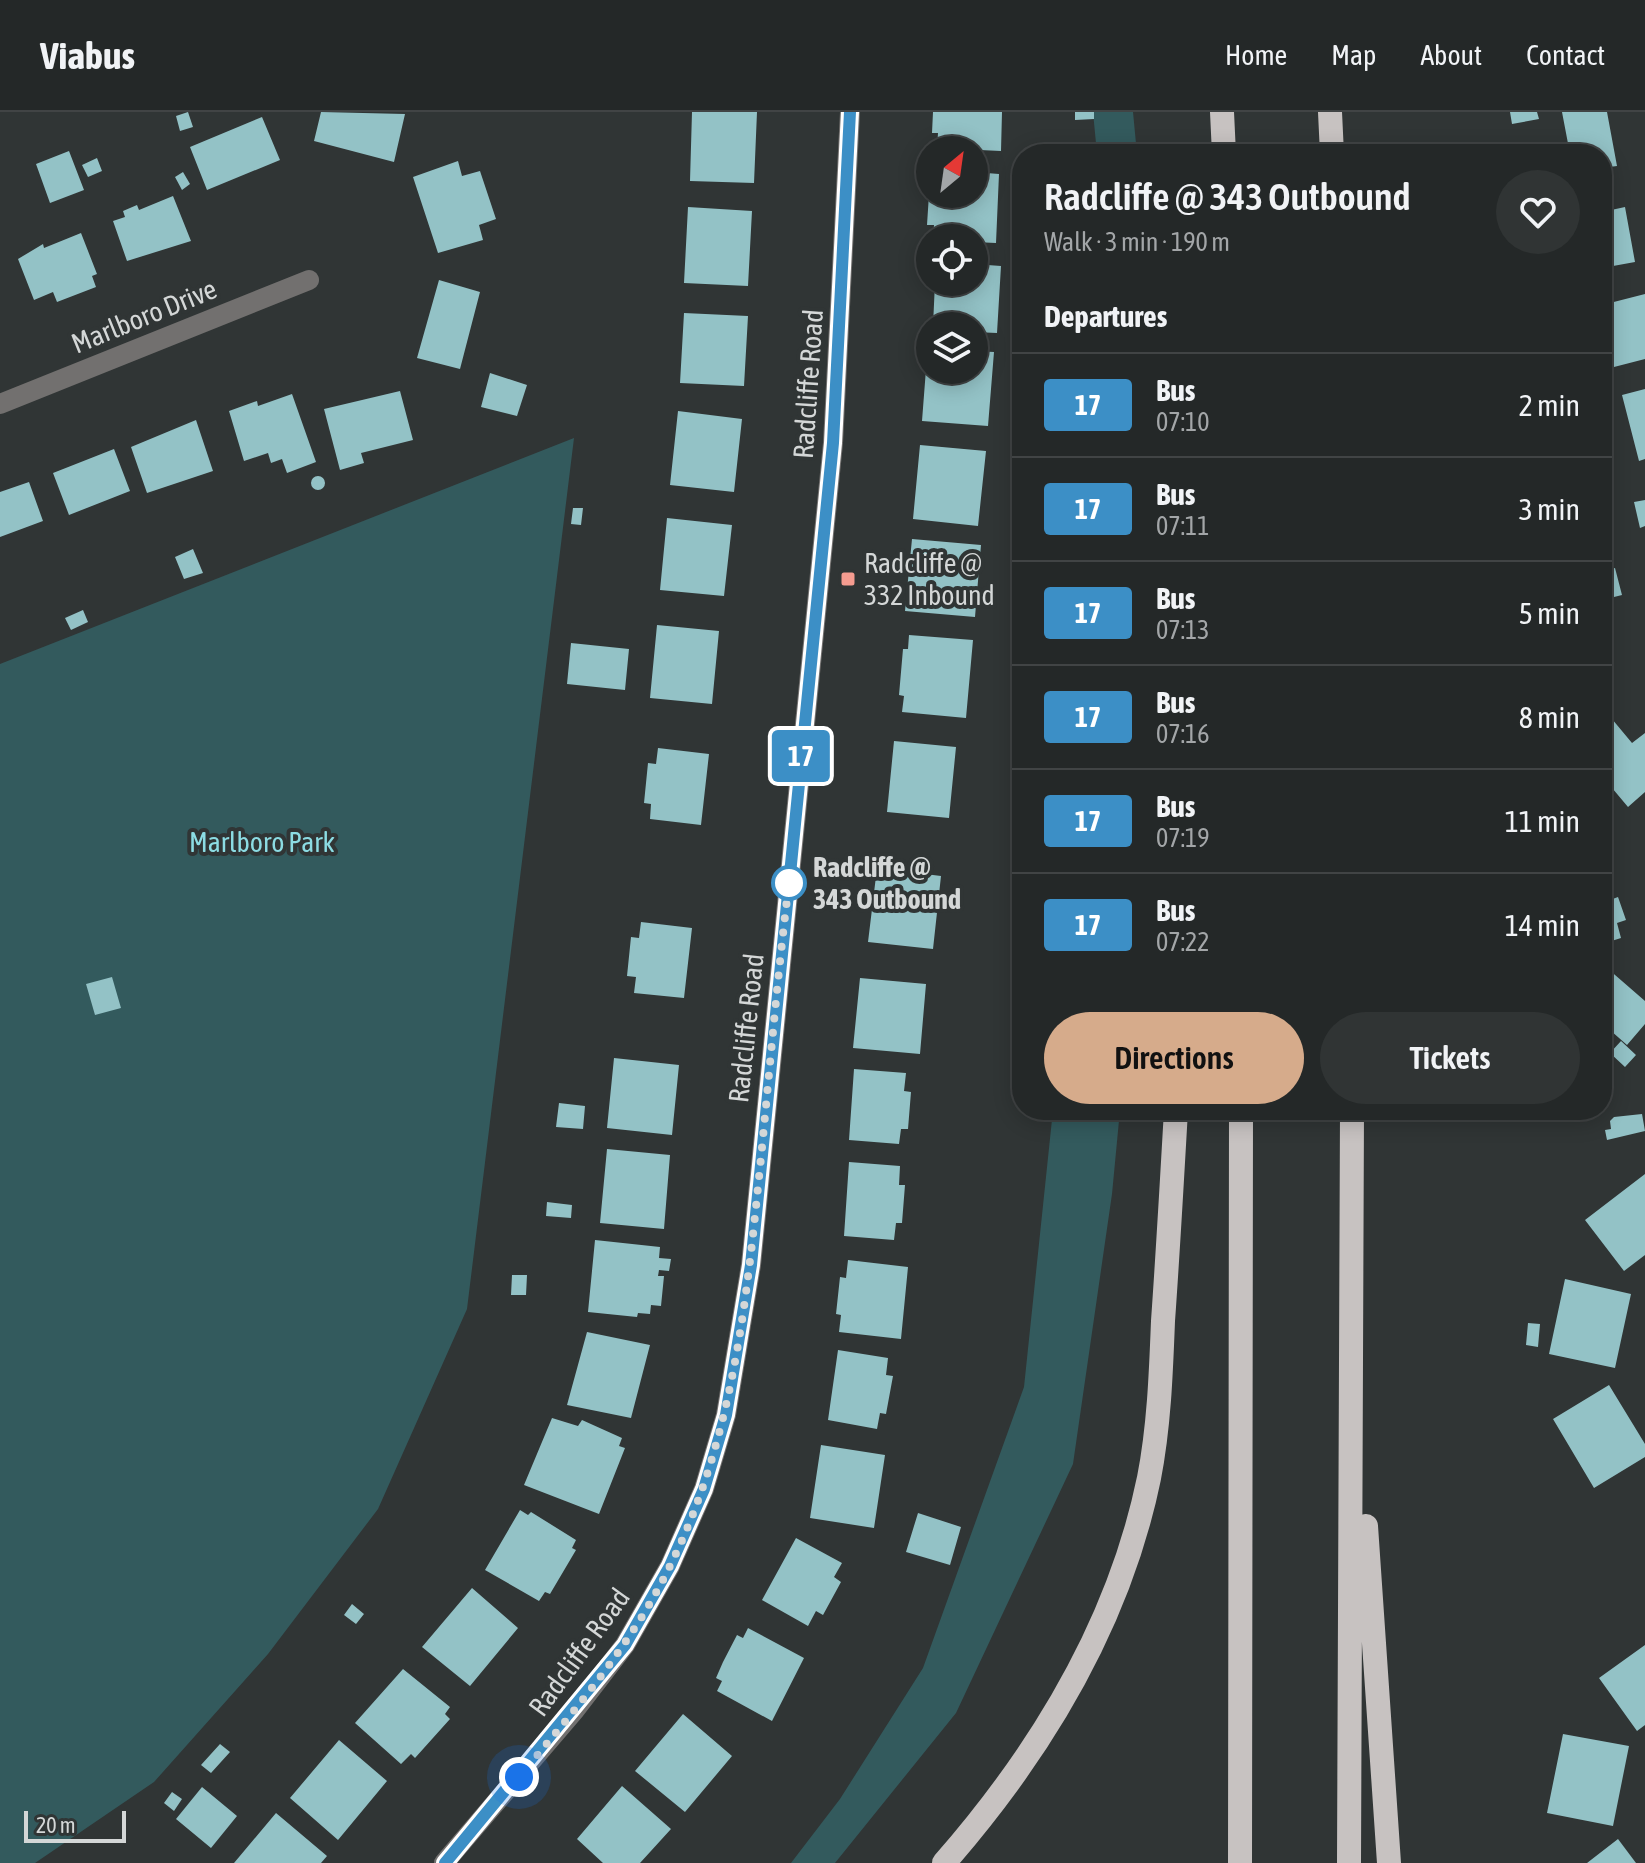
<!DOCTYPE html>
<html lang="en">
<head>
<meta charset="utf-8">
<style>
  :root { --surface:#242828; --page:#303434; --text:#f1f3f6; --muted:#a3a6a8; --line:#414445; --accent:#d6ab8b }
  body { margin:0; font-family:"Asap Condensed",sans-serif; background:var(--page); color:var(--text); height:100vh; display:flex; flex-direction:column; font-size:30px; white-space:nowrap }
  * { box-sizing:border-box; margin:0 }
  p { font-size:26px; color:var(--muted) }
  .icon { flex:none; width:44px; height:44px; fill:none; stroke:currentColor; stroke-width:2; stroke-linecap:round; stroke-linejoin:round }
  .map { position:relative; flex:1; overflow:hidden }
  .sheet { position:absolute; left:1012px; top:32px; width:600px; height:976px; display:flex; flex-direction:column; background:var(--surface); border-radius:32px; box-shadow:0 4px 20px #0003,0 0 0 2px var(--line) }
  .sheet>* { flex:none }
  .badge { padding:0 16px; border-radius:6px; font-size:28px; line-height:52px }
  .needle { width:52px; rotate:29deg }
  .buttons { position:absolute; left:916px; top:24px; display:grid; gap:16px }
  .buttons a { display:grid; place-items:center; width:72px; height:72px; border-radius:50%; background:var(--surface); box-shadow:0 4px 20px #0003,0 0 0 2px var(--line); font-size:40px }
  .scale { position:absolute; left:24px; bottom:20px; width:102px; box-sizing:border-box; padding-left:8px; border:4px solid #d4d7d7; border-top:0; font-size:22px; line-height:28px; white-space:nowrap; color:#d4d7d7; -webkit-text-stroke:6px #303535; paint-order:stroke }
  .you { position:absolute; width:40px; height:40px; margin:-20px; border:6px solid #fff; border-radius:50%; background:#1a73e8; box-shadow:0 0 0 12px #1a73e833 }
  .map>.badge { position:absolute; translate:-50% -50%; box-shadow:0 0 0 4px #fff }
  h2 { padding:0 32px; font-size:30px; line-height:72px }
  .round { display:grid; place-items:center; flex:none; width:84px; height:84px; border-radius:42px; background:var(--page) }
  .overview { display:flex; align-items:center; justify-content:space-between; height:136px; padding:0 32px }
  h1 { font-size:38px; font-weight:600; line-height:60px }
  .primary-button { display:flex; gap:16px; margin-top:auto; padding:16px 32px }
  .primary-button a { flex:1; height:92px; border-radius:48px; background:var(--accent); color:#111; font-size:32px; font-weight:600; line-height:92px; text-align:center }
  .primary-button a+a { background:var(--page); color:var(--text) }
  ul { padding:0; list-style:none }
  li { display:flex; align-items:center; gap:24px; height:104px; padding:0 32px; border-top:2px solid var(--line) }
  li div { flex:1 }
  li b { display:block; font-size:30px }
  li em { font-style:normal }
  li .badge { min-width:88px; font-weight:700; text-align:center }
  header { display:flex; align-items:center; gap:48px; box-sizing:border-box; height:112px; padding:0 40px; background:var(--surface); border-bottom:2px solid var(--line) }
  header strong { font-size:38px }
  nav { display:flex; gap:44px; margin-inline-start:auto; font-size:28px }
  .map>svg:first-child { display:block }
</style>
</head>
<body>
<header>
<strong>Viabus</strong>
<nav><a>Home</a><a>Map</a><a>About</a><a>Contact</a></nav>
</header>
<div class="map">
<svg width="1645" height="1751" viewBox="0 0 1645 1751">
  <rect width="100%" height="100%" fill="#303535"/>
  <path fill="#335a5d" d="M1093 0H1133L1137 42H1097Z
    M574 326 467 1197 378 1397 268 1542 154 1670 35 1751H0V552Z
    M1053 998H1120L1112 1082 1073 1352 956 1601 835 1751H791L840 1687 923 1556 1024 1275Z"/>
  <path fill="#93c2c6" d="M188 0 193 15 180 19 176 4Z
    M321 0 405 2 394 50 314 29Z
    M692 0H757L754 71 690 69Z
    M933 0H1002L1001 39 937 36 938 21H932Z
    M1075 0H1094V7L1075 8Z
    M1510 0H1537L1539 7 1512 12Z
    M1562 0H1607L1617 54 1602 56V42H1570Z
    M262 5 280 48 207 78 190 35Z
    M69 39 84 78 50 91 36 52Z
    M97 46 102 59 88 65 82 53Z
    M458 49 462 64 480 59 496 107 479 113 483 128 438 141 413 65Z
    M183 60 190 72 182 78 175 65Z
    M974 60 999 62 996 131 974 130V126H933L934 113H927L929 82H974Z
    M173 84 191 129 127 149 113 109 125 105 123 99 137 93 139 98Z
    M688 95 752 99 748 174 684 171Z
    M1625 95 1635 150 1602 156V100Z
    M81 121 97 162 92 164 96 175 57 190 53 180 34 188 18 147 43 132 44 136Z
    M974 152 1001 154 997 221 974 220V214H933L935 170H974Z
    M439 168 480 180 460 257 417 246Z
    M1645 182V247L1614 255 1602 214V193Z
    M684 201 748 204 744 274 680 271Z
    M928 231 930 258H974V239L994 240 988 314 922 309Z
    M490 261 527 273 517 304 481 295Z
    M1645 277V347L1639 349 1622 283Z
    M400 279 413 328 361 341 364 351 340 358 324 297Z
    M292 282 316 350 287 361 282 347 271 351 268 341 244 349 229 299 257 289 258 294Z
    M678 299 742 307 734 380 670 373Z
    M196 308 213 359 147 381 131 335Z
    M920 333 986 339 978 414 913 407Z
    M114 337 130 379 69 403 53 361Z
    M311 371a7 7 0 1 1 14 0a7 7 0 1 1-14 0Z
    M29 370 43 409 0 425V380Z
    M1645 388V414L1640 416 1634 390Z
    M573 396H583L581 413 571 412Z
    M667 406 732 413 724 484 660 478Z
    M912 427 981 433 975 505 905 499Z
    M193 437 203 461 184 467 175 445Z
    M1615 456 1622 483 1602 488V459Z
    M83 498 88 510 71 518 65 506Z
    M657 513 719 519 712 592 650 586Z
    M909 523 973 528 966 606 902 600 904 584 899 583 903 537H908Z
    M571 531 629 537 625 578 567 572Z
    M1612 607 1632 631 1645 621V680L1628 695 1602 664V615Z
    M894 629 956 635 949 706 887 700Z
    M658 636 709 642 701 713 650 707 651 692 644 691 648 651 656 652Z
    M877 756 941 764 933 837 868 830Z
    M1605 774 1610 788 1618 785 1626 808 1617 811 1621 826 1602 832V775Z
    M641 810 692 816 684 886 634 881 636 865 627 864 631 825 639 826Z
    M1607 856 1645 889V912L1627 933 1602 911V862Z
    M112 865 121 896 95 903 86 872Z
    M860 866 926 872 920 942 853 936Z
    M1621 929 1636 943 1625 955 1610 941Z
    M614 946 679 953 672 1023 607 1016Z
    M854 957 906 961 904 979 911 980 908 1017H901L899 1032 849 1028Z
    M559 991 585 994 583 1017 556 1015Z
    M1642 1002 1645 1019 1607 1028 1605 1018 1611 1017 1610 1009 1614 1005Z
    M607 1037 670 1043 664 1117 600 1111Z
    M849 1050 900 1054 899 1073H905L902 1111H896L894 1128 844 1124Z
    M1645 1062V1143L1624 1159 1585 1108Z
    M547 1090 572 1093 571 1106 546 1104Z
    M595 1128 660 1135 659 1146 671 1147 669 1159 659 1158 658 1164H664L661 1194 651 1193 650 1202 638 1201 637 1205 588 1200Z
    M848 1148 908 1155 901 1227 839 1220 841 1203 836 1202 840 1165 846 1166Z
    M512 1163H527L526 1183H511Z
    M1565 1167 1631 1182 1615 1256 1549 1242Z
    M1528 1211 1540 1212 1538 1235 1526 1233Z
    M587 1220 650 1233 631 1306 567 1293Z
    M838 1238 888 1246 886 1263 893 1264 886 1302 880 1301 877 1317 828 1308Z
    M1609 1273 1645 1332V1345L1594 1376 1553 1307Z
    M552 1306 578 1314 582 1308 622 1326 619 1334 625 1336 599 1402 524 1373Z
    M821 1333 885 1343 874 1416 810 1406Z
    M520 1398 528 1403 531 1400 576 1428 572 1436 576 1438 550 1482 545 1480 539 1489 485 1458Z
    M918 1401 961 1415 950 1453 906 1440Z
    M796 1426 842 1451 834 1465 841 1470 823 1503 816 1499 808 1514 762 1488Z
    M472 1476 518 1516 470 1574 422 1535Z
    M352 1492 364 1502 356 1512 344 1503Z
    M748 1516 804 1546 772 1609 717 1579 722 1569 716 1566 723 1550 737 1523 743 1526Z
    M1645 1533V1613L1637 1619 1599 1566Z
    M403 1557 450 1595 445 1602 450 1607 415 1646 411 1642 401 1652 355 1611Z
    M683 1602 732 1644 685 1700 635 1659Z
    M1563 1622 1629 1634 1613 1714 1547 1701Z
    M339 1628 387 1669 338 1728 290 1686Z
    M220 1632 230 1640 211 1661 201 1653Z
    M622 1674 671 1717 640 1751H603L577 1727Z
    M202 1675 237 1704 211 1736 176 1707Z
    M172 1680 182 1687 174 1699 164 1691Z
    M276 1701 327 1744 321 1751H234Z
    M1618 1727 1636 1751H1587Z"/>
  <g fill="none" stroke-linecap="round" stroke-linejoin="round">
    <path stroke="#72706f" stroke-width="20" d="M0 292 309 168
      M444 1751 575 1598 625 1533 670 1454 704 1377 726 1303 751 1153 833 331 850 0"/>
    <path stroke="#c7c2c1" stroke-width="24" d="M1222 0 1224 42
      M1330 0 1332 42
      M1366 1414 1389 1751
      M944 1751C1041 1640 1119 1512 1149 1366 1159 1315 1161 1261 1163 1209 1168 1139 1172 1068 1176 998
      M1240 1751 1241 998
      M1349 1751 1352 998"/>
  </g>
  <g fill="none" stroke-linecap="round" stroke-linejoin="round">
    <defs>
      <path id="line" d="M445 1751 625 1533 670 1454 704 1377 726 1303 751 1153 833 331 850 0"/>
    </defs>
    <use href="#line" stroke="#fff" stroke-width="18"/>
    <use href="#line" stroke="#3c8fc6" stroke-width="12"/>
    <path stroke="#d4d7d7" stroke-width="8" stroke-dasharray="0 14.4" d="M519 1665C575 1598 632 1532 670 1454 728 1337 744 1212 757 1085 768 980 776 875 789 771"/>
  </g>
  <rect fill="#f59c90" stroke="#303535" stroke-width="3" x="840" y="459" width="16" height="16" rx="4"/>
  <circle fill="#fff" stroke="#3c8fc6" stroke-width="4" cx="789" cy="771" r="16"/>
  <g text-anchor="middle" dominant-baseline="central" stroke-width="8" stroke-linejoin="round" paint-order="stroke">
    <g font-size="28" fill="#d4d7d7" stroke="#303535">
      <text transform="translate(144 204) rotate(-22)">Marlboro Drive</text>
      <text transform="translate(808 272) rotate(-86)">Radcliffe Road</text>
      <text transform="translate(746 916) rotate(-84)">Radcliffe Road</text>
      <text transform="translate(579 1540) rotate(-54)">Radcliffe Road</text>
    </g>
    <g font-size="28" fill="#d4d7d7" stroke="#303535" text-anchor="start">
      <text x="864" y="451">Radcliffe @<tspan x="864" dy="32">332 Inbound</tspan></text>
    </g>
    <g font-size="28" fill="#8cdce3" stroke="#303535">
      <text x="262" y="730">Marlboro Park</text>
    </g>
    <g font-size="28" font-weight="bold" fill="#d4d7d7" stroke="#303535" text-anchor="start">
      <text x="813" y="755">Radcliffe @<tspan x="813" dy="32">343 Outbound</tspan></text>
    </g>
  </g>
</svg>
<div class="buttons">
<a><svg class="needle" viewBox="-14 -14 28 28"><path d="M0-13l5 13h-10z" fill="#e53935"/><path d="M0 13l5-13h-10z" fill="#a3a6a8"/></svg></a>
<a><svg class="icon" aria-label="locate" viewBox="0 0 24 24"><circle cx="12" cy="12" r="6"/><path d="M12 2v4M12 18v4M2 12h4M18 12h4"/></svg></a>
<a><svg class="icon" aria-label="layers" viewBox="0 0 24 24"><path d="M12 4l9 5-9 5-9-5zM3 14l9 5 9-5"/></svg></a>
</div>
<div class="scale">20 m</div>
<div class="you" style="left:519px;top:1665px"></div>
<b class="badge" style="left:801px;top:644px;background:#3c8fc6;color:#fff">17</b>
<section class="sheet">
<div class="overview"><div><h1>Radcliffe @ 343 Outbound</h1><p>Walk · 3 min · 190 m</p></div><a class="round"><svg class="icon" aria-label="heart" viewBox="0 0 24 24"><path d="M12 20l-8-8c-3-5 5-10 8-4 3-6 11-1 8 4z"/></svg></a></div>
<h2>Departures</h2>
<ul>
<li><span class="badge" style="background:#3c8fc6;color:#fff">17</span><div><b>Bus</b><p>07:10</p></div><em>2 min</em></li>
<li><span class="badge" style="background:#3c8fc6;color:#fff">17</span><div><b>Bus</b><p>07:11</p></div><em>3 min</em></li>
<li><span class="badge" style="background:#3c8fc6;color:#fff">17</span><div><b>Bus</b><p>07:13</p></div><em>5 min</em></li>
<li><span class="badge" style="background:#3c8fc6;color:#fff">17</span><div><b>Bus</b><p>07:16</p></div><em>8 min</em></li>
<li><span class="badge" style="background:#3c8fc6;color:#fff">17</span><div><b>Bus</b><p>07:19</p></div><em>11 min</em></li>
<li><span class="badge" style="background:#3c8fc6;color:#fff">17</span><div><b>Bus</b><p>07:22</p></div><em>14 min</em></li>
</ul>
<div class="primary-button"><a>Directions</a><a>Tickets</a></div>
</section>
</div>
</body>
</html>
